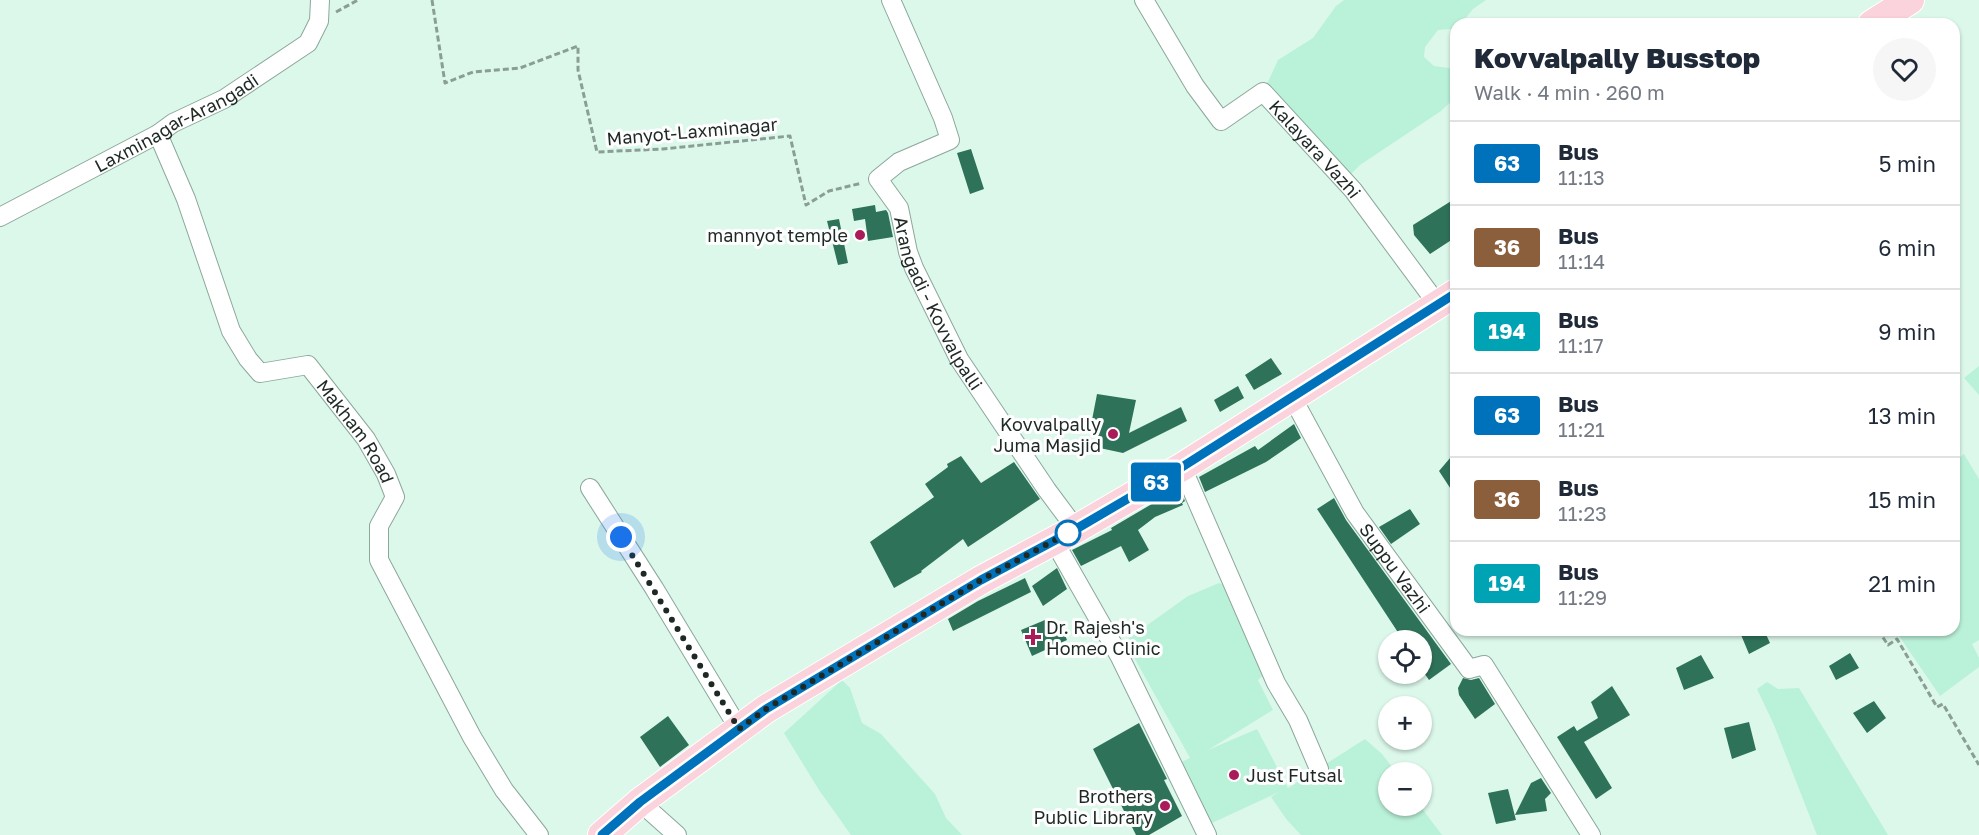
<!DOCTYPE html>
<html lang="en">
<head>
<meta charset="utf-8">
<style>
  :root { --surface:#fff; --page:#f6f6f7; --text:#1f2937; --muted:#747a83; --line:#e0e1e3 }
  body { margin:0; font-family:"Golos Text",sans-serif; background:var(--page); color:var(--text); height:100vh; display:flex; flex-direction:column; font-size:22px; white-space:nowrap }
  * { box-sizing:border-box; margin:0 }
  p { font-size:20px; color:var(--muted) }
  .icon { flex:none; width:33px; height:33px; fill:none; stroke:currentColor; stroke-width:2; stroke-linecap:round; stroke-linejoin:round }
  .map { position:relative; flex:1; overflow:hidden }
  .panel { position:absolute; left:1450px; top:18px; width:510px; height:618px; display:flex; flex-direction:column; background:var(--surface); border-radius:18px; box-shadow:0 2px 4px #0004 }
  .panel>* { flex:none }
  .badge { padding:0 12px; border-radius:4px; font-size:21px; line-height:39px }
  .buttons { position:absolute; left:1378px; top:630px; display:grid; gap:12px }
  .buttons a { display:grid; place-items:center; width:54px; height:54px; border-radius:50%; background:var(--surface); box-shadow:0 2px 4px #0004; font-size:30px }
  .you { position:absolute; width:30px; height:30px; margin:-15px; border:4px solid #fff; border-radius:50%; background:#1a73e8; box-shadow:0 0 0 9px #1a73e833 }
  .map>.badge { position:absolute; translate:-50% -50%; box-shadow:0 0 0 3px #fff }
  .round { display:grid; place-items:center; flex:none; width:63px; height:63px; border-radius:32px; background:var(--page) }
  .overview { display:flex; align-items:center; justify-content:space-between; height:102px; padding:0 24px }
  h1 { font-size:28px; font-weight:800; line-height:45px }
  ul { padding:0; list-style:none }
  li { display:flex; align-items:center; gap:18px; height:84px; padding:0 24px; border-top:2px solid var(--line) }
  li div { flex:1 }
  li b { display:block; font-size:22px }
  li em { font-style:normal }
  li .badge { min-width:66px; font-weight:700; text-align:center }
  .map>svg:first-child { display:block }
</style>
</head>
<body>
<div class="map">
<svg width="1979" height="835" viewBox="0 0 1979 835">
  <rect width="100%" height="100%" fill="#dcf8eb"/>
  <path fill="#baf1d9" d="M1344 0H1486L1473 9 1461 24H1456V42L1451 29 1438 30 1425 47 1424 57 1434 66 1449 68 1456 77V97L1441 111 1360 165 1350 175 1267 84 1278 60 1313 38 1336 6Z
    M1979 366V395L1964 378Z
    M1964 454 1979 479V640L1972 644 1979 658V667L1940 696 1895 630H1954L1955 461Z
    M1219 583 1229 587 1267 672 1258 680 1273 710 1208 750 1257 729 1288 788 1365 739 1382 754 1396 772H1389V806H1420L1442 835H1301L1287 820 1271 797 1279 792 1212 823 1179 763 1190 758 1125 641 1188 596Z
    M842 680 850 688 862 723 881 734 935 794 946 818 962 835H851L819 790 784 733Z
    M1767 682 1778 689 1799 688 1888 835H1817L1774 725 1757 689Z"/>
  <path fill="#2f725a" d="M971 149 984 189 970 194 957 153Z
    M1456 198V237L1430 254 1414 235 1413 225Z
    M875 205 876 212 886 210 888 213 893 237 868 241 865 219 854 221 852 209Z
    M839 219 848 263 838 265 827 221Z
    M1271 358 1282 374 1254 390 1245 375Z
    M1238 386 1244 398 1220 412 1214 400Z
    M1097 394 1136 400 1129 433 1181 407 1187 421 1123 453 1095 447 1102 422 1092 420Z
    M1294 424 1301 438 1266 462 1205 492 1199 477 1255 446 1258 450Z
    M1456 451V497L1439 471Z
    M961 456 981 483 1014 462 1040 499 968 547 963 539 921 571 922 572 894 588 870 542 934 497 925 484 948 467 947 464Z
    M1179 488 1185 501 1182 503 1183 505 1155 517 1138 530 1149 550 1129 562 1121 546 1081 566 1072 550 1112 530 1111 528Z
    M1334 498 1346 520 1451 664 1429 680 1422 670V640H1403L1317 509Z
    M1410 509 1420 524 1391 544 1379 527Z
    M1057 568 1067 589 1043 606 1032 586Z
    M1025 578 1031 592 953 631 948 619 978 601Z
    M1045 620 1050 633 1062 628 1067 640 1032 656 1021 630Z
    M1739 630H1764L1770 643 1749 654Z
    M1850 653 1859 668 1836 680 1829 666Z
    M1701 655 1714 678 1684 690 1676 668Z
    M1463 678 1471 680 1479 678 1495 704 1475 719 1459 695 1458 688Z
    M1612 686 1630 715 1584 742 1612 788 1596 799 1557 737 1574 726 1577 731 1598 718 1591 702Z
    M1874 701 1886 718 1867 733 1853 713Z
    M668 716 689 745 660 767 640 737Z
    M1749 722 1756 750 1732 759 1724 728Z
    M1139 723 1167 779 1164 780 1182 816 1149 835H1136L1093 749Z
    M1541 778 1551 793 1545 799 1547 811 1515 815 1531 783Z
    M1508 789 1516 820 1496 824 1488 793Z"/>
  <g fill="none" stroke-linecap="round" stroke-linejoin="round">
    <defs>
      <g id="minor">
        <path id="s1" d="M891 0 943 118 950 140 899 162 878 179 899 208 908 252 914 268 959 359 1047 490 1076 529"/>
        <path id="s2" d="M1144 0 1195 86 1221 121 1263 92 1353 190 1438 305"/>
        <path id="s3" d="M158 134 186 199 231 331 248 359 260 373 308 365 366 439 386 474 395 497 379 526V560L472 737 504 790 539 835"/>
        <path id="s4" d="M0 217 158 134 173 123 224 99 308 43 319 21 320 0"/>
        <path id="s5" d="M1292 397 1355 513 1469 669 1484 665 1591 835"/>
        <path d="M1182 467 1276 683 1298 720 1319 769"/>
        <path d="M590 488 654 588 739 729"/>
        <path d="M1054 541 1120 657 1207 835"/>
        <path d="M640 802 677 835"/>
      </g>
      <path id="primary" d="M1872 24 1910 0
        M602 835 640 802 766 709 981 580 1076 529 1182 467 1456 293"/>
    </defs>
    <use href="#minor" stroke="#8ca79b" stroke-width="20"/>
    <use href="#primary" stroke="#fff" stroke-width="30"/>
    <path stroke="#8a9e95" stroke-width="3" stroke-dasharray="6 3" stroke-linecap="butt" d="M432 0 445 83 473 72 520 68 578 46V70L597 152 663 149 790 136 806 205 829 191 862 183
      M336 12 358 0
      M1878 630 1888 645 1897 639 1937 707 1943 704 1979 765"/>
    <use href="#minor" stroke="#fff" stroke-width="18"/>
    <use href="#primary" stroke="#fbd3dd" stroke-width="28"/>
  </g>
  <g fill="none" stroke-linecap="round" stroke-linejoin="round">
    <defs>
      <path id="line" d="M602 835 640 802 766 709 981 580 1076 529 1182 467 1456 293"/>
    </defs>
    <use href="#line" stroke="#fff" stroke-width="14"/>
    <use href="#line" stroke="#0072bc" stroke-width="9"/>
    <path stroke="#1e2924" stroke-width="6" stroke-dasharray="0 10.8" d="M621 537 739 729 766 709 981 580 1068 533"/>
  </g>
  <g fill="#a91b59" stroke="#fefefe" stroke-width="2">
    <circle cx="860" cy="235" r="6"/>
    <circle cx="1113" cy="434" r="6"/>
    <path d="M1030 628h6v6h6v6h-6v6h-6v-6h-6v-6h6z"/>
    <circle cx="1234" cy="775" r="6"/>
    <circle cx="1165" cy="806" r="6"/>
  </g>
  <circle fill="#fff" stroke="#0072bc" stroke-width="3" cx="1068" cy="533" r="12"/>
  <g text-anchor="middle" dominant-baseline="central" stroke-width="6" stroke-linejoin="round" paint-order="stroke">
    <g font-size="18" fill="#1e2924" stroke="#fefefe">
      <text stroke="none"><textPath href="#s4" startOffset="200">Laxminagar-Arangadi</textPath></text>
      <text transform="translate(692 131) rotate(-5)">Manyot-Laxminagar</text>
      <text stroke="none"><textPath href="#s2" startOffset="272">Kalayara Vazhi</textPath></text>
      <text stroke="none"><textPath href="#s1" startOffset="374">Arangadi - Kovvalpalli</textPath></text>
      <text stroke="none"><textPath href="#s3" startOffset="392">Makham Road</textPath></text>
      <text stroke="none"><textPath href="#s5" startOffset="200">Suppu Vazhi</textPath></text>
    </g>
    <g font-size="18" fill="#1e2924" stroke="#fefefe" text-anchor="end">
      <text x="848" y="235">mannyot temple</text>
      <text x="1101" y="424">Kovvalpally<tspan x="1101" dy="21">Juma Masjid</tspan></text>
      <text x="1046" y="627" text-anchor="start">Dr. Rajesh's<tspan x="1046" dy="21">Homeo Clinic</tspan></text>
      <text x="1246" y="775" text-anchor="start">Just Futsal</text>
      <text x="1153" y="796">Brothers<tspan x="1153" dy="21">Public Library</tspan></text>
    </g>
  </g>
</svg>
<div class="buttons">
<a><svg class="icon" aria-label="locate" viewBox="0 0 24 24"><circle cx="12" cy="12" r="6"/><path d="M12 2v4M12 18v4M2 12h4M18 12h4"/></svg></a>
<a>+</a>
<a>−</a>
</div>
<div class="you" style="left:621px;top:537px"></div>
<b class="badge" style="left:1156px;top:482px;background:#0072bc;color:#fff">63</b>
<section class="panel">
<div class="overview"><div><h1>Kovvalpally Busstop</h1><p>Walk · 4 min · 260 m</p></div><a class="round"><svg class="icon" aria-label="heart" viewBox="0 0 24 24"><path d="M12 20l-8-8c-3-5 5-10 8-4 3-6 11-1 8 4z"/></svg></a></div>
<ul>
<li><span class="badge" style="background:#0072bc;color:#fff">63</span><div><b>Bus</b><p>11:13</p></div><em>5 min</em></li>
<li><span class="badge" style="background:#8b5e3c;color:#fff">36</span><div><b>Bus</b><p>11:14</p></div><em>6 min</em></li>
<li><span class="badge" style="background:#00a3b4;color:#fff">194</span><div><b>Bus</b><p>11:17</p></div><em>9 min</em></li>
<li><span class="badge" style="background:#0072bc;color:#fff">63</span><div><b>Bus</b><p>11:21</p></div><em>13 min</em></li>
<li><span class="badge" style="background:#8b5e3c;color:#fff">36</span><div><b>Bus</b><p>11:23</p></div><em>15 min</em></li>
<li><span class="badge" style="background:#00a3b4;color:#fff">194</span><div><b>Bus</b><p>11:29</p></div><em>21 min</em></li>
</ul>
</section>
</div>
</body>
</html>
